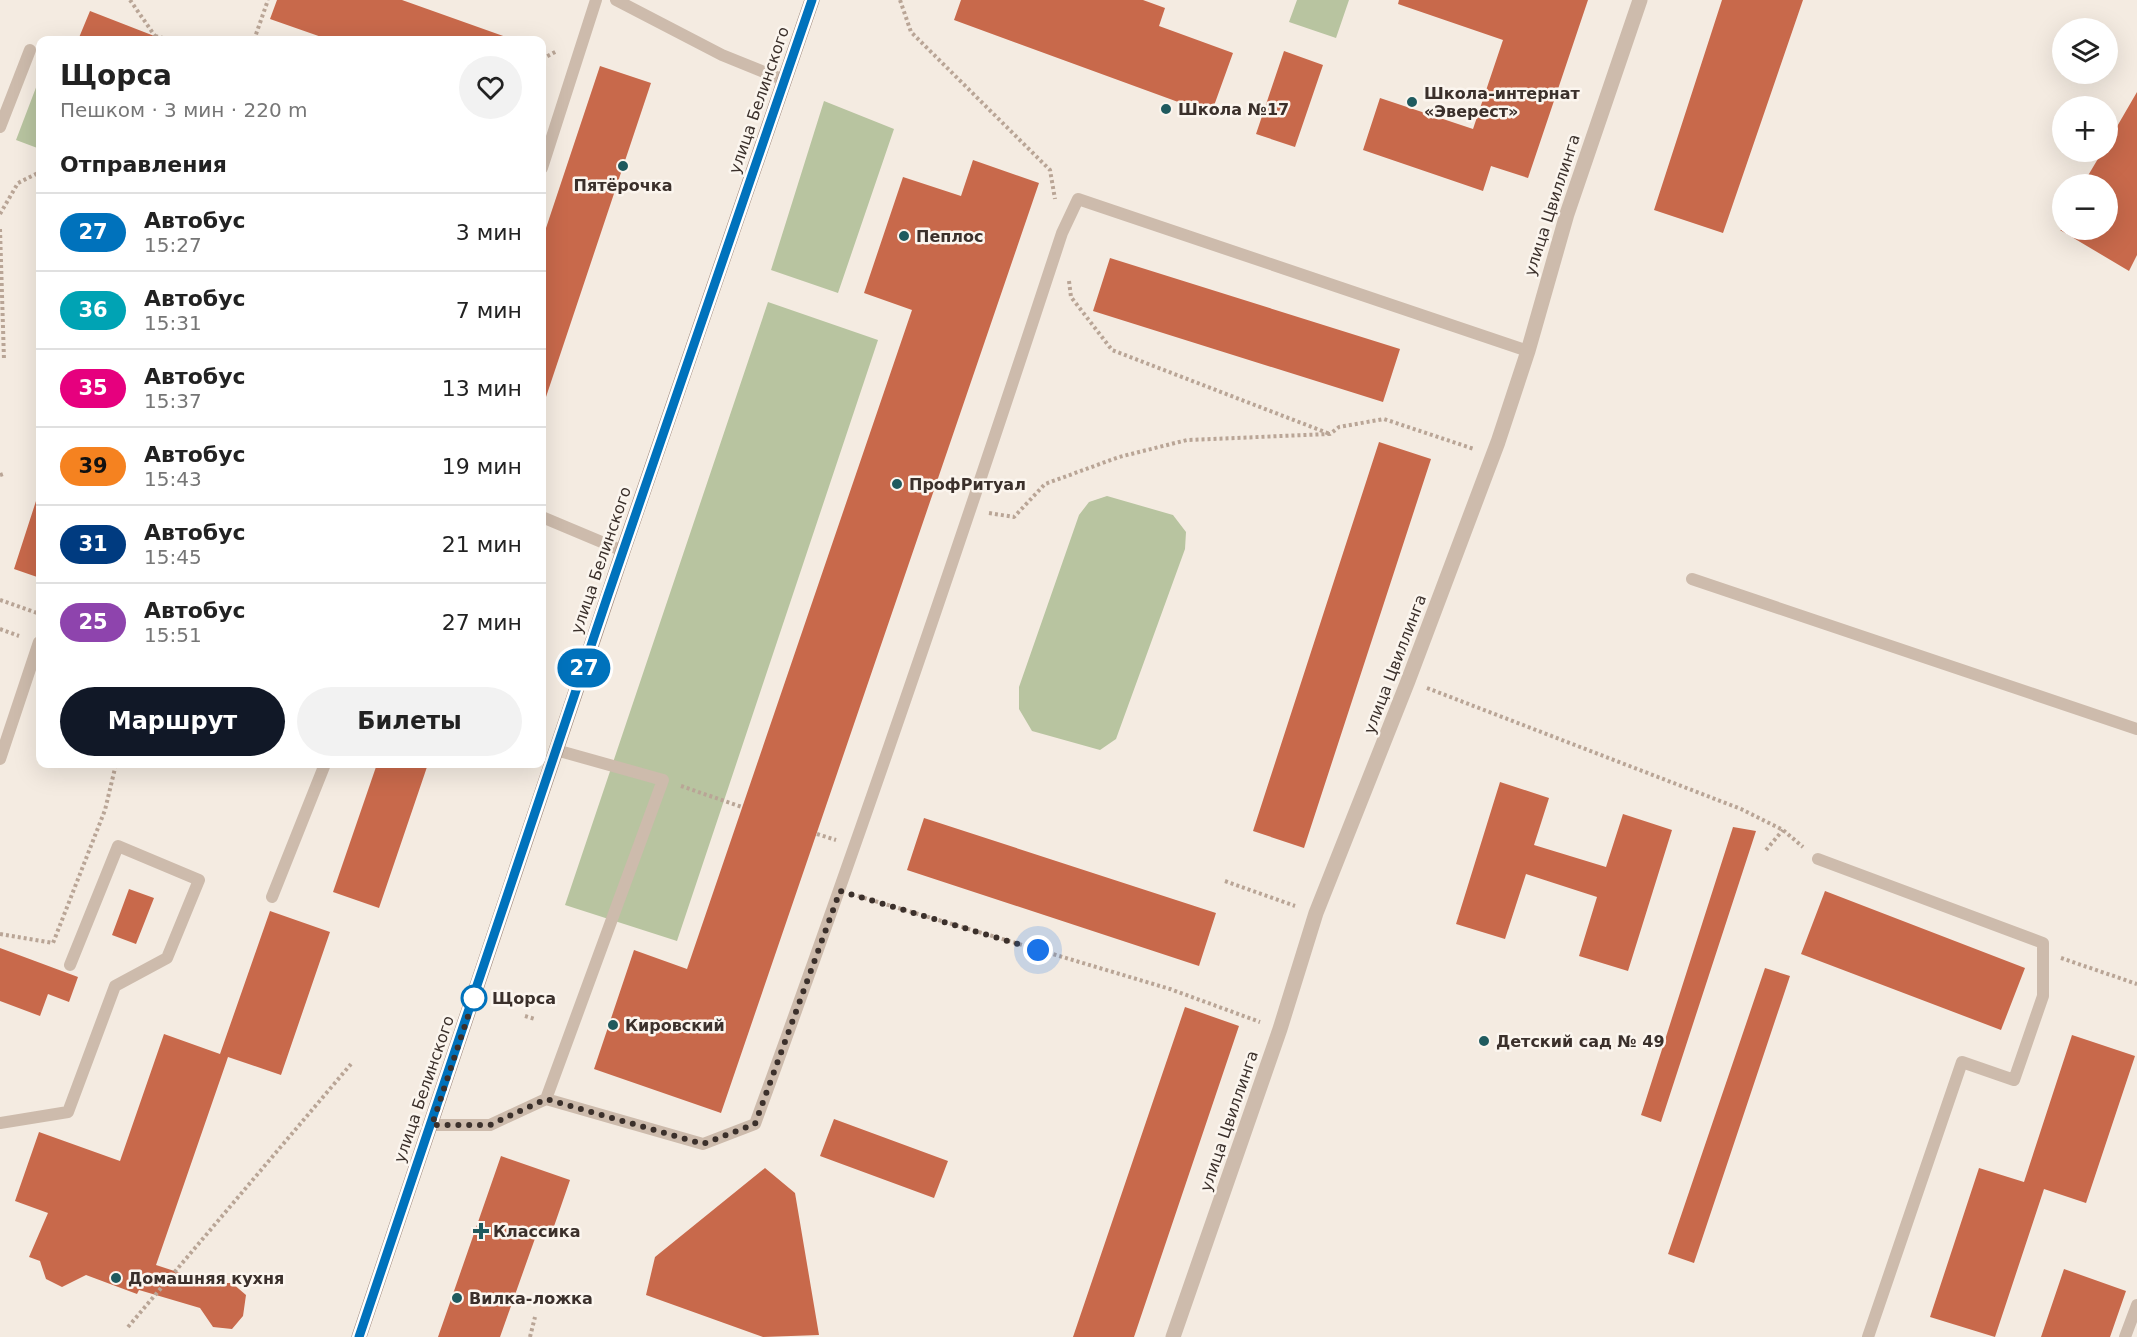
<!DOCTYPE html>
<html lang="ru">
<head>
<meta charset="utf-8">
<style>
  :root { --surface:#fff; --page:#f2f2f2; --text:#222; --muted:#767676; --line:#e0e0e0; --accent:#111827 }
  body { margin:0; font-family:"DejaVu Sans",sans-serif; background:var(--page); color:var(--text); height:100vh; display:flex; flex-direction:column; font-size:22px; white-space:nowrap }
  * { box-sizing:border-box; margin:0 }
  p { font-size:20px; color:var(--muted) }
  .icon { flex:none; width:33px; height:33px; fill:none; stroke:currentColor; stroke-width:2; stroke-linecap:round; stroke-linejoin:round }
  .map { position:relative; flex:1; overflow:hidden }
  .side { position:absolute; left:36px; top:36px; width:510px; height:732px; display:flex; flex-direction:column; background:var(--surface); border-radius:12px; box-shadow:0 6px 24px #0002 }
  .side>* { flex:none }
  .badge { padding:0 12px; border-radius:20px; font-size:21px; line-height:39px }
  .tools { position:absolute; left:2052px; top:18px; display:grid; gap:12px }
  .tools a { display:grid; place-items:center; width:66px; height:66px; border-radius:50%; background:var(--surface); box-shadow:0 6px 24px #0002; font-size:30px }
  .you { position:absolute; width:30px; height:30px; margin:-15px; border:4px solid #fff; border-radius:50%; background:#1a73e8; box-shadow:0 0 0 9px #1a73e833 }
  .map>.badge { position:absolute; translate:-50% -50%; box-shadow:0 0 0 3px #fff }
  h2 { padding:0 24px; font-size:22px; line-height:54px }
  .round { display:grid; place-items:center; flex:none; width:63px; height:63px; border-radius:32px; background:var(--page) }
  .head { display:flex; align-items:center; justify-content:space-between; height:102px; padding:0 24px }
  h1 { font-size:28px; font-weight:600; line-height:45px }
  .primary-button { display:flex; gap:12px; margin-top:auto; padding:12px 24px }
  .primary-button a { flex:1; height:69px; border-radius:36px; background:var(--accent); color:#fff; font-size:24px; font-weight:600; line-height:69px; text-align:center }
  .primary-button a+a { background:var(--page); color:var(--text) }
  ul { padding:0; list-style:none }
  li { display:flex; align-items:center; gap:18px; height:78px; padding:0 24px; border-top:2px solid var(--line) }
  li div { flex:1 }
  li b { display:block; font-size:22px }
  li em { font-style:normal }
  li .badge { min-width:66px; font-weight:700; text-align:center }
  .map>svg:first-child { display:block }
</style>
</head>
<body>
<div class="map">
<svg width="2137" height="1337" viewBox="0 0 2137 1337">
  <rect width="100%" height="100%" fill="#f4ebe1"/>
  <path fill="#b8c4a0" d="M1297 0H1349L1336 38 1289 22Z
    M40 77V149L16 140Z
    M824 101 894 129 838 293 771 270Z
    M768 302 878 340 677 941 565 905Z
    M1107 496 1173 515 1186 532 1185 549 1116 739 1100 750 1032 731 1019 709V687L1079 515 1089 502Z"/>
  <path fill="#c8694b" d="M277 0H402L506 37V40H330L270 19Z
    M961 0H1143L1165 8 1159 26 1233 53 1211 114 954 20Z
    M1399 0H1588L1528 178 1491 166 1483 191 1363 150 1380 98 1473 129 1503 40 1398 4Z
    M1722 0H1803L1723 233 1654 210Z
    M90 11 162 39 161 40H78Z
    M1284 51 1323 65 1295 147 1256 134Z
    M600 66 651 83 546 397 542 396V240Z
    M2137 92V255L2129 271 2060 230H2108V184H2083L2102 152H2108V142Z
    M973 160 1039 183 721 1113 594 1069 634 950 687 969 912 310 864 293 903 177 961 196Z
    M1110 258 1400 349 1383 402 1093 311Z
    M1379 442 1431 459 1304 848 1253 831Z
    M36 501 40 502V578L14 569Z
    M377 764H428L379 908 333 892Z
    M1500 782 1549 798 1534 845 1606 867 1623 814 1672 830 1628 971 1579 956 1597 897 1526 874 1505 939 1456 924Z
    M924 818 1216 913 1199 966 907 870Z
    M1733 827 1756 831 1661 1122 1641 1115Z
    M129 889 154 898 136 944 112 935Z
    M1825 891 2025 968 2001 1030 1801 954Z
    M270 911 330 932 281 1075 228 1057 156 1265 211 1283H232L246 1295 243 1316 232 1329 213 1327 200 1308 139 1290 137 1294 86 1275 62 1287 46 1279 40 1261 29 1257 48 1213 15 1201 39 1132 120 1161 164 1034 220 1054Z
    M0 948 78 977 69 1002 48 994 40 1016 0 1001Z
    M1765 968 1790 976 1694 1263 1668 1254Z
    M1185 1007 1239 1026 1134 1337H1073Z
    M2072 1035 2135 1056 2086 1203 2044 1189 1995 1337 1930 1317 1979 1168 2024 1182Z
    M834 1119 948 1161 934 1198 820 1156Z
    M501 1156 570 1180 551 1235 538 1230 500 1337H438Z
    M765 1168 795 1193 819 1335 763 1337 646 1295 655 1257Z
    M2064 1269 2126 1291 2110 1337H2041Z"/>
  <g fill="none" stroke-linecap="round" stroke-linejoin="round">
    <path stroke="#b9a596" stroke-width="4" stroke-dasharray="3 3" stroke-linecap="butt" d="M130 0 155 36 154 40
      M900 0 911 32 1050 170 1055 199
      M155 36 171 40
      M254 40 268 0
      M542 59 557 51
      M0 214 18 183 40 172
      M0 229 4 360
      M1069 281 1071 297 1112 350 1330 434
      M0 475 3 474
      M989 513 1014 517 1045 484 1119 457 1187 440 1330 434 1339 427 1384 419 1474 449
      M0 600 40 614
      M0 629 19 636
      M1427 688 1741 809 1783 830 1803 847
      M681 786 742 807
      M817 834 836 840
      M1766 850 1783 830
      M1225 881 1295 906
      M858 896 1170 989 1260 1022
      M0 934 53 943 105 810 116 764
      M2061 958 2137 984
      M525 1016 535 1019
      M128 1327 351 1064
      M530 1337 535 1317"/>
    <path stroke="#cdbbac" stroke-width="12" d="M616 0 722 55 784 80
      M0 127 30 50
      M542 168 596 0
      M542 517 623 551
      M1692 579 2137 729
      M0 759 39 642
      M1818 859 2043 943V996L2014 1080 1962 1062 1868 1337
      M272 897 325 764
      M546 1099 663 780 556 750
      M0 1123 68 1112 115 986 167 958 199 880 118 846 70 965
      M432 1125H490L546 1099 703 1144 755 1124C863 829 964 532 1062 233L1078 199 1528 351
      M2125 1337 2137 1305"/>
    <path stroke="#cdbbac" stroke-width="15" d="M1173 1337 1280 1029 1316 913 1408 681 1498 442 1528 351 1567 214 1640 0"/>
    <path stroke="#a18a7d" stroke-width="15" d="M359 1337 623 551 812 0"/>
  </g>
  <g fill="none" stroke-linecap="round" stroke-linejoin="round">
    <defs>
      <path id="line" d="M359 1337 608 595 812 0"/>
    </defs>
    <use href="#line" stroke="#fff" stroke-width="14"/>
    <use href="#line" stroke="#0072bc" stroke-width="9"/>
    <path stroke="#3b302b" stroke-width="6" stroke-dasharray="0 10.8" d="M474 998 476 992 432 1125H490L546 1099 703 1144 755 1124 840 891 1038 950"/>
  </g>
  <g fill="#1f5a5e" stroke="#fbf5ee" stroke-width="2">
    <circle cx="1412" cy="102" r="6"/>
    <circle cx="1166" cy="109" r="6"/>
    <circle cx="623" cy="166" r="6"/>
    <circle cx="904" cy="236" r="6"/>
    <circle cx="897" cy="484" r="6"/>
    <circle cx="613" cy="1025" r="6"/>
    <circle cx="1484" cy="1041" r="6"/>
    <path d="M478 1222h6v6h6v6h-6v6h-6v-6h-6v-6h6z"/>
    <circle cx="116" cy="1278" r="6"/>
    <circle cx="457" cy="1298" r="6"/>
  </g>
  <circle fill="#fff" stroke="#0072bc" stroke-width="3" cx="474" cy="998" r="12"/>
  <g text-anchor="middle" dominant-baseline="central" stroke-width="5" stroke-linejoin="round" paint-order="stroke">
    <g font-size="16" font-weight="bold" fill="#3b302b" stroke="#fbf5ee" text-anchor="start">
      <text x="1424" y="93">Школа-интернат<tspan x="1424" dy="18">«Эверест»</tspan></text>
      <text x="1178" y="109">Школа №17</text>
      <text x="623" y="185" text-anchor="middle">Пятёрочка</text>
      <text x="916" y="236">Пеплос</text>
      <text x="909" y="484">ПрофРитуал</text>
      <text x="625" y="1025">Кировский</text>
      <text x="1496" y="1041">Детский сад № 49</text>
      <text x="493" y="1231">Классика</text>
      <text x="128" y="1278">Домашняя кухня</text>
      <text x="469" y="1298">Вилка-ложка</text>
    </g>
    <g font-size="16" fill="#3b302b" stroke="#fbf5ee">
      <text transform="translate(759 100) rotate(-71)">улица Белинского</text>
      <text transform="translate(1552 205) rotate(-72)">улица Цвиллинга</text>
      <text transform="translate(601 560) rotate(-71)">улица Белинского</text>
      <text transform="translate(1395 664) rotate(-69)">улица Цвиллинга</text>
      <text transform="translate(424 1089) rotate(-71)">улица Белинского</text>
      <text transform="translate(1229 1121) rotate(-71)">улица Цвиллинга</text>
    </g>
    <g font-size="16" font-weight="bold" fill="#3b302b" stroke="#fbf5ee" text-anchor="start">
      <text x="492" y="998">Щорса</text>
    </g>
  </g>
</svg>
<div class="tools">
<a><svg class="icon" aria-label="layers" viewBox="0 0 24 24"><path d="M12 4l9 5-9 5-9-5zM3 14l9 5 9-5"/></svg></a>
<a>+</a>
<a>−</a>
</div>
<div class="you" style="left:1038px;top:950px"></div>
<b class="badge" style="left:584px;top:668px;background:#0072bc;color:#fff">27</b>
<section class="side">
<div class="head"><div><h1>Щорса</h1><p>Пешком · 3 мин · 220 m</p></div><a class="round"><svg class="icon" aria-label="heart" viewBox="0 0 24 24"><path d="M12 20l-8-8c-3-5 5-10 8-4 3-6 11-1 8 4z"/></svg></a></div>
<h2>Отправления</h2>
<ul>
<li><span class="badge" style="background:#0072bc;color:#fff">27</span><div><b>Автобус</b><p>15:27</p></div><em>3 мин</em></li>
<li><span class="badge" style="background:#00a3b4;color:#fff">36</span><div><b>Автобус</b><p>15:31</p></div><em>7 мин</em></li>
<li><span class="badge" style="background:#e6007e;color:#fff">35</span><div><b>Автобус</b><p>15:37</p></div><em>13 мин</em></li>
<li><span class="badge" style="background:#f58220;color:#111">39</span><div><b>Автобус</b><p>15:43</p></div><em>19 мин</em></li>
<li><span class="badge" style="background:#003b80;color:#fff">31</span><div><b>Автобус</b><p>15:45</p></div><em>21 мин</em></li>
<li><span class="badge" style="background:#8e44ad;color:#fff">25</span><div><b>Автобус</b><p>15:51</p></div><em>27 мин</em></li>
</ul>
<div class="primary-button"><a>Маршрут</a><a>Билеты</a></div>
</section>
</div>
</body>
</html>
